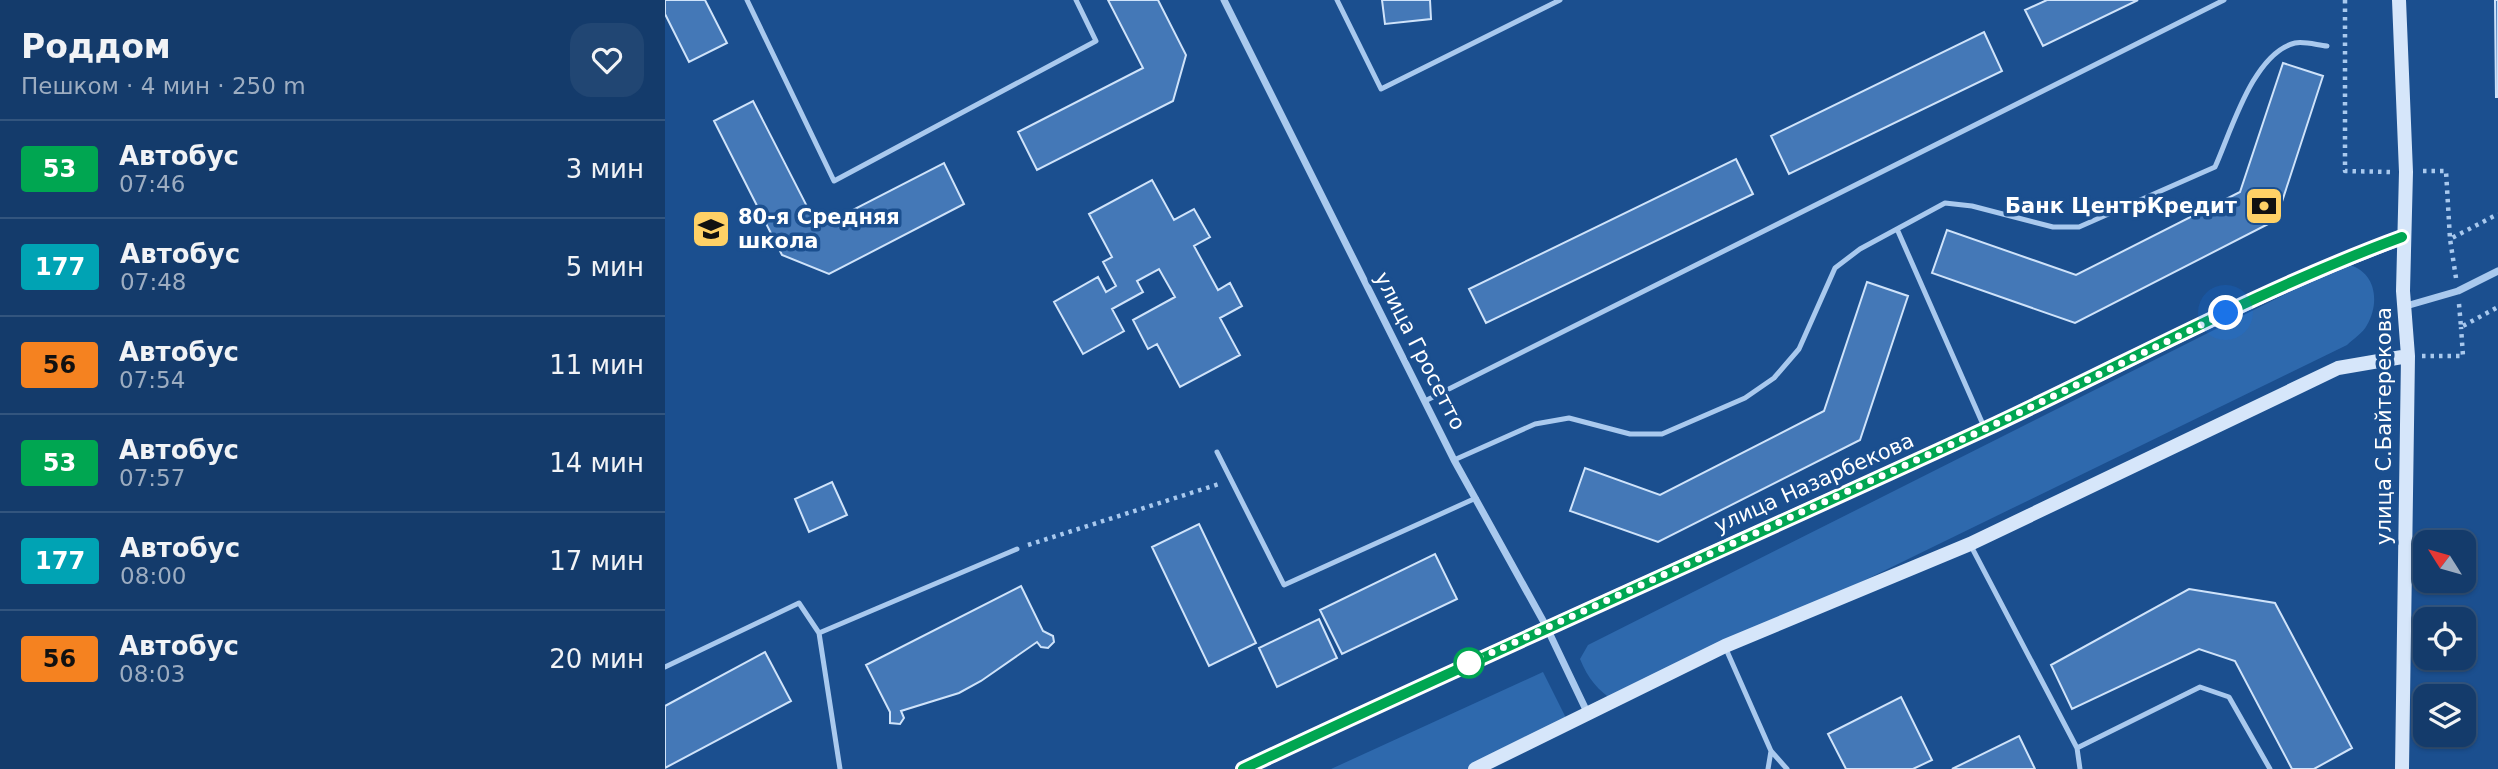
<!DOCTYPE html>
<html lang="ru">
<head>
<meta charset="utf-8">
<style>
  :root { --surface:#143b6b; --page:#214673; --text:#f1f3f6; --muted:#9dadc1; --line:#33557e }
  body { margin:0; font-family:"DejaVu Sans",sans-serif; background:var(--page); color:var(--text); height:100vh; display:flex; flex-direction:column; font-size:26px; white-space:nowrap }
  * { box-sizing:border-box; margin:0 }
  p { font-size:23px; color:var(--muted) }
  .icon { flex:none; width:38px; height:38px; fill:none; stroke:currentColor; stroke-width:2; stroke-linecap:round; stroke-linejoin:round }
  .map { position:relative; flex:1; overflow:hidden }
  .panel { display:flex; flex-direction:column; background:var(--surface); width:665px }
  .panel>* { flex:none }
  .badge { padding:0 14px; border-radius:5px; font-size:24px; line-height:46px }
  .needle { width:46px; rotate:307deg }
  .controls { position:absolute; left:1748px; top:530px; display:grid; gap:14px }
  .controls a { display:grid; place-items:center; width:63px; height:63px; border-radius:14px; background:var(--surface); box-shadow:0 2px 5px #0004,0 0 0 2px var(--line); font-size:35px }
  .you { position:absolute; width:35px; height:35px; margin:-18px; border:5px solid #fff; border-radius:50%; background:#1a73e8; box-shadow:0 0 0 10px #1a73e833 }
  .map>.badge { position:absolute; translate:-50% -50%; box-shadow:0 0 0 4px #fff }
  .round { display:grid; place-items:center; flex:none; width:74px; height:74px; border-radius:21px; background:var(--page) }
  .headline { display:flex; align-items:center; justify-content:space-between; height:119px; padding:0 21px }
  h1 { font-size:33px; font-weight:700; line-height:52px }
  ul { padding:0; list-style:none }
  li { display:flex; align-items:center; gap:21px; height:98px; padding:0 21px; border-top:2px solid var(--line) }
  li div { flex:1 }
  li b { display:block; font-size:26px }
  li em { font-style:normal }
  li .badge { min-width:77px; font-weight:700; text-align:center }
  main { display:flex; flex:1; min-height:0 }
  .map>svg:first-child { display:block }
</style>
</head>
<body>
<main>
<section class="panel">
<div class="headline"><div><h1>Роддом</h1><p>Пешком · 4 мин · 250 m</p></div><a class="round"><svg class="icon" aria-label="heart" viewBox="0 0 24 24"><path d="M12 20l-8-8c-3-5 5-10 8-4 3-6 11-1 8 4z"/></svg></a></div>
<ul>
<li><span class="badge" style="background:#00a651;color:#fff">53</span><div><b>Автобус</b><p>07:46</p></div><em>3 мин</em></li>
<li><span class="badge" style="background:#00a3b4;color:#fff">177</span><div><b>Автобус</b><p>07:48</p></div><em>5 мин</em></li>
<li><span class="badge" style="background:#f58220;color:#111">56</span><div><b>Автобус</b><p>07:54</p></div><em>11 мин</em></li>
<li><span class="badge" style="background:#00a651;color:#fff">53</span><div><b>Автобус</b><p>07:57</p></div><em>14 мин</em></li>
<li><span class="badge" style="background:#00a3b4;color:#fff">177</span><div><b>Автобус</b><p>08:00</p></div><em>17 мин</em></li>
<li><span class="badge" style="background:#f58220;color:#111">56</span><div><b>Автобус</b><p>08:03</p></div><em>20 мин</em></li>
</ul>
</section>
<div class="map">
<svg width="1833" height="769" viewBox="0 0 1833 769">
  <rect width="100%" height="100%" fill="#1b4f8f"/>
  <path fill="#2e69ad" d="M1680 264C1710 269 1716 301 1702 325 1698 333 1688 339 1682 345L950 702C933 690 923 679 915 659L923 645Z
    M878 672 902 720 803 769H666Z"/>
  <path fill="#4478b7" stroke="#cfe3fa" stroke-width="2" d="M0 0H40L62 43 24 62 0 14Z
    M443 0H493L521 55 508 101 372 170 353 132 478 68Z
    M717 0H765L766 19 720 24Z
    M1382 0H1473L1378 46 1360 10Z
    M1830 0H1833V97H1831Z
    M1319 32 1337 71 1124 174 1106 136Z
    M1618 63 1658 76 1611 220 1410 323 1267 273 1282 230 1411 275 1575 192Z
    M88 101 153 228 279 163 299 204 164 274 117 255 49 121Z
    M1071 159 1088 194 821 323 804 289Z
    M487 180 509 220 529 209 545 237 529 246 553 290 565 283 577 306 555 318 575 355 515 387 492 344 483 349 468 320 510 297 494 269 472 281 478 292 447 309 459 331 418 354 389 302 433 277 441 292 451 286 438 262 447 257 424 214Z
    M1202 282 1243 296 1195 440 993 542 905 511 920 468 995 495 1159 411Z
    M167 482 182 515 144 532 130 499Z
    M534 524 591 643 544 666 487 547Z
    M770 554 792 599 677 654 655 610Z
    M356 586 378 631 388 636 389 642 383 648 376 647 372 642 316 681 294 693 236 711 239 718 235 724 225 723V712L201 665Z
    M1524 589 1610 603 1687 748 1649 769H1627L1570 661 1534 649 1407 709 1386 665Z
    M654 619 672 658 612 687 594 648Z
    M100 652 126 701 0 768V706Z
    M1236 697 1267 760 1248 769H1181L1163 734Z
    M1354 736 1370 769H1287Z"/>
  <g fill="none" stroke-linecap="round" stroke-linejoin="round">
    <path stroke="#a9c9ee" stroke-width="4.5" stroke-dasharray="3.5 5" stroke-linecap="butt" d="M1680 0V171L1725 172
      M1758 171H1781L1785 239
      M1791 278 1785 239 1833 214
      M1794 304 1796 327 1833 307
      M1757 356H1798L1796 327
      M363 545 554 484"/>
    <path stroke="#a9c9ee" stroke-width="5" d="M82 0 169 181 431 41 411 0
      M672 0 716 89 895 0
      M1232 229 1320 429
      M760 401 1559 0
      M552 452 619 585 811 498
      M789 460 870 424 904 418 965 434H997L1080 398 1109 378 1134 349 1170 268 1195 249 1280 203 1307 206 1388 227H1414L1550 167C1566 132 1588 53 1630 43 1639 41 1652 45 1662 46
      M1306 546 1412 748 1415 769
      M1061 649 1106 751 1122 769
      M0 667 134 603 154 633
      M1412 748 1535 687 1564 697 1605 769
      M175 769 154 633 352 549
      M1103 769 1106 751"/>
    <path stroke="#a9c9ee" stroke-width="7" d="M559 0 789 460 881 626 923 714
      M1741 306 1793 291 1833 271"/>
    <path stroke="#d6e6fa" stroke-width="14" d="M1734 0 1741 172 1738 291 1743 356 1737 769
      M578 769C823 653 1071 543 1318 430 1458 366 1593 291 1737 238
      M810 769 1060 646 1305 544 1673 368 1743 356"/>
  </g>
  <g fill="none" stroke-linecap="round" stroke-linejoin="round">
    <defs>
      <path id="line" d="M578 769C823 653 1072 544 1318 430 1458 365 1593 290 1737 237"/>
    </defs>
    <use href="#line" stroke="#fff" stroke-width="16"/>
    <use href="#line" stroke="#00a651" stroke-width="10"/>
    <path stroke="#fff" stroke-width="7" stroke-dasharray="0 12.6" d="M804 663 1320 429 1561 313"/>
  </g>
  <defs>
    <symbol id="bank-square" viewBox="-11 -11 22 22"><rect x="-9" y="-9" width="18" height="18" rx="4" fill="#ffd166" stroke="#1b4f8f"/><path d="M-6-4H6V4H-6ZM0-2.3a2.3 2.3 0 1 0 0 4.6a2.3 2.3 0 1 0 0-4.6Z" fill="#111"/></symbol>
    <symbol id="school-square" viewBox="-11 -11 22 22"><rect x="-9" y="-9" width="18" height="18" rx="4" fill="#ffd166" stroke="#1b4f8f"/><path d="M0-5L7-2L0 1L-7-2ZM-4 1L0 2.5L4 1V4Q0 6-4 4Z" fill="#111"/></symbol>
  </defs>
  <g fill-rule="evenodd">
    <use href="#bank-square" x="1577" y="184" width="44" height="44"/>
    <use href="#school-square" x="24" y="207" width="44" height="44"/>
  </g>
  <circle fill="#fff" stroke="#00a651" stroke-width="3.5" cx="804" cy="663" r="14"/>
  <g text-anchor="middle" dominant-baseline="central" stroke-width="7" stroke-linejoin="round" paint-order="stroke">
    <g font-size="21" font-weight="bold" fill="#fff" stroke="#1b4f8f" text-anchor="end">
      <text x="1572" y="206">Банк ЦентрКредит</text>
      <text x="73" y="217" text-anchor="start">80-я Средняя<tspan x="73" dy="24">школа</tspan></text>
    </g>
    <g font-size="21" fill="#fff" stroke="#1b4f8f">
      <text transform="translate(755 351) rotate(63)">улица Гросетто</text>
      <text transform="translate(1719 426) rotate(-90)">улица С.Байтерекова</text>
      <text transform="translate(1149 483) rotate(-24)">улица Назарбекова</text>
    </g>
  </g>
</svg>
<div class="controls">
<a><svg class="needle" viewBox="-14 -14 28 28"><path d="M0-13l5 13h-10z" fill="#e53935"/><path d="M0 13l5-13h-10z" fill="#9dadc1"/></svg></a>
<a><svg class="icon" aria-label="locate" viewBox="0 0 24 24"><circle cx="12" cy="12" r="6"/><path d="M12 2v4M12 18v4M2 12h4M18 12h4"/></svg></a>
<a><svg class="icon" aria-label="layers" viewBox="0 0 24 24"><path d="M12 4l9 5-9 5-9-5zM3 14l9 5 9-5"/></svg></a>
</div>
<div class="you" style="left:1561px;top:313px"></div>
</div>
</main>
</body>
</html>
